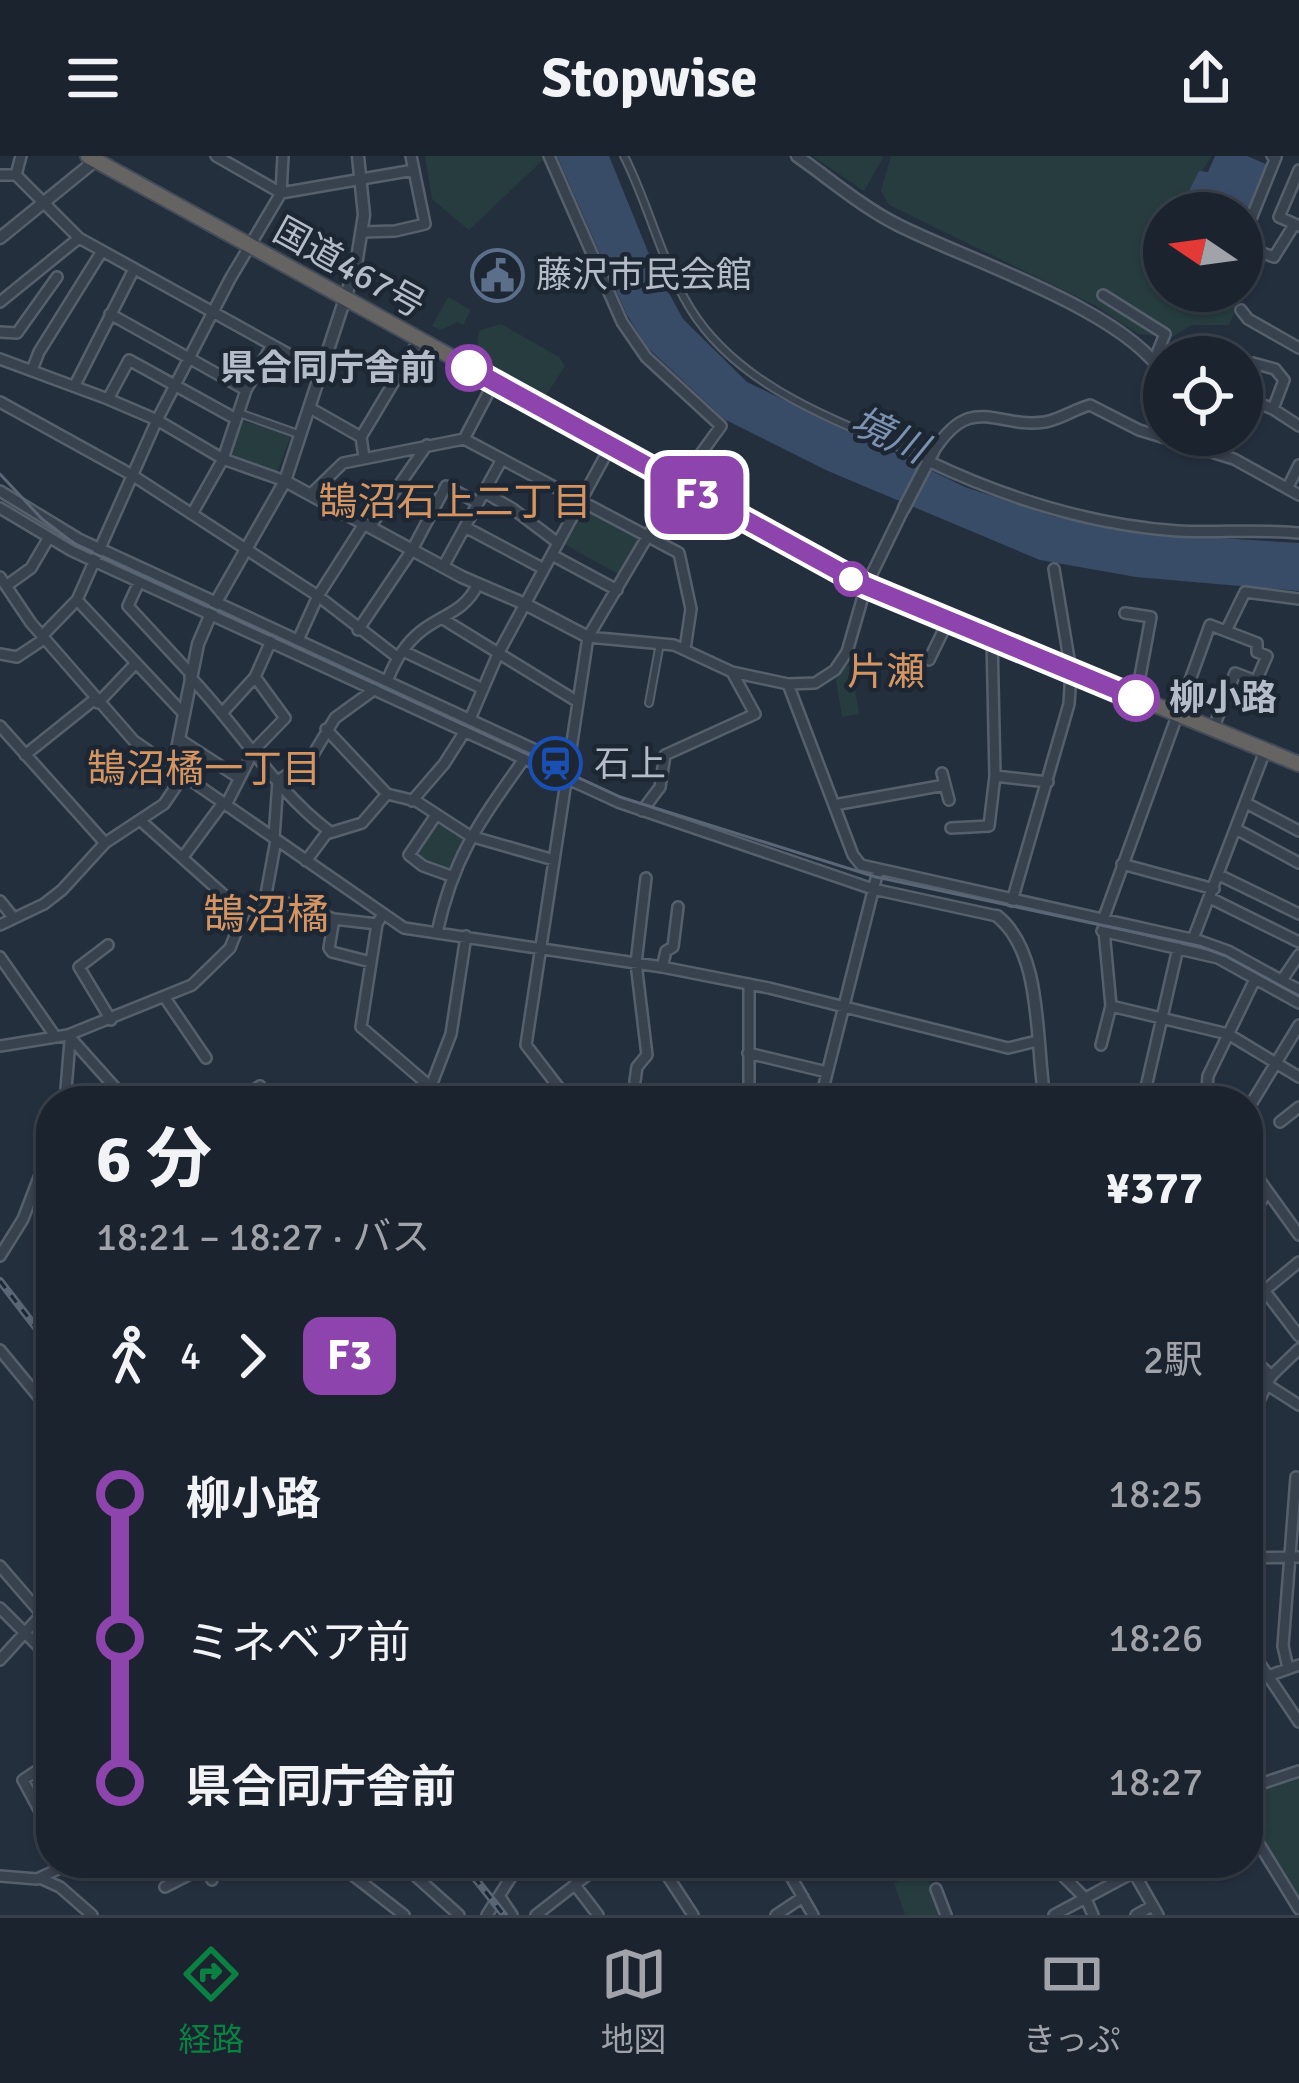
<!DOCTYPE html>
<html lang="ja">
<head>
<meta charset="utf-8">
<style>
  :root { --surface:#1b232e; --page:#282f3a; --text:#f1f3f6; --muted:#a0a4aa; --line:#39404a; --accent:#0b8043 }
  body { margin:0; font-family:Signika,"Noto Sans JP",sans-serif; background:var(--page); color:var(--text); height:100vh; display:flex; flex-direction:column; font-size:45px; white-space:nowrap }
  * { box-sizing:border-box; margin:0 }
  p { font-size:39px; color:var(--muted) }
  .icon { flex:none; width:66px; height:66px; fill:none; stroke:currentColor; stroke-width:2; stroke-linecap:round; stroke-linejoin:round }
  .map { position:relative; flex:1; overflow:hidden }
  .panel { position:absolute; left:36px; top:930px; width:1227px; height:792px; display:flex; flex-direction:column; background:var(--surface); border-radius:48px; box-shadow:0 3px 9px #0004,0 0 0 3px var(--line) }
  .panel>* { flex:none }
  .badge { padding:0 24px; border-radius:18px; font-size:42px; line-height:78px }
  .needle { width:78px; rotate:283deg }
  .controls { position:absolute; left:1143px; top:36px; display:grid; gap:24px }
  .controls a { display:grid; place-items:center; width:120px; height:120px; border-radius:50%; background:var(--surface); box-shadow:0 3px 9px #0004,0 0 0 3px var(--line); font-size:60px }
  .map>.badge { position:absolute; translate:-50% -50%; box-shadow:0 0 0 6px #fff }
  .legs { display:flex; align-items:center; gap:18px; height:132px; padding:0 60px; font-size:39px }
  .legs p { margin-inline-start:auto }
  .headline { display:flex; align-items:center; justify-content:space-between; height:204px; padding:0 60px }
  h1 { font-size:66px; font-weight:700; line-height:90px }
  ul { padding:0 60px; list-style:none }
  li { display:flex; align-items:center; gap:42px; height:144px; font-size:45px }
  li i { display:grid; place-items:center; width:18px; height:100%; margin:0 15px; background:currentColor }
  li i::after { content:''; width:30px; height:30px; margin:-15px; border:9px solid; border-radius:50%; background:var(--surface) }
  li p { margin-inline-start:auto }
  li:first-child i { background:linear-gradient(#0000 50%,currentColor 0) }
  li:last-child i { background:linear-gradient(currentColor 50%,#0000 0) }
  header { display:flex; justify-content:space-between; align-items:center; height:156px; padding:0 60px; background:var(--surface); font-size:54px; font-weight:700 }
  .tabs { display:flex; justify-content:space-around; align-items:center; height:168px; border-top:3px solid var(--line); background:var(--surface); font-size:33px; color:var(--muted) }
  .tabs a { display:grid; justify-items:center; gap:6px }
  .tabs .active { color:var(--accent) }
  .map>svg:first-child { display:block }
</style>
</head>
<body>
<header><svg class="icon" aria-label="menu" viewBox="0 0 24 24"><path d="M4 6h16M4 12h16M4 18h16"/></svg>Stopwise<svg class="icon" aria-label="share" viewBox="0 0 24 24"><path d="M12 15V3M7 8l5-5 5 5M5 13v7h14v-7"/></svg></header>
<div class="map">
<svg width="1299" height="1759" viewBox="0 0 1299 1759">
  <rect width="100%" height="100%" fill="#242f3e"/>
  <path fill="#263c3f" d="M425 0H543L544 3 469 74 432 43Z
    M812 0H884L864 35Z
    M891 0H1212L1187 37 1184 57H1164V135H1242V131L1245 133 1229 169H1192L1172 181 1138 178 1096 150 889 49 881 35Z
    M448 141 471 154 463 169 457 166 441 174 432 170Z
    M501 168 559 201 565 210 545 241C516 231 467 209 480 174Z
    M243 265 291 280 277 316 229 301Z
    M584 352 641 383 618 418 564 388Z
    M844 509 851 510 859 558 842 561 836 523Z
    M436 665 465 683 450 714 426 707 415 699Z
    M1299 1619V1746L1248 1661V1636Z
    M925 1715 941 1759H905L894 1727Z"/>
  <path fill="#394c67" d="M557 0H609L653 108 683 163 747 226 965 331 1052 360 1138 377 1299 387V435L1136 421 1040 404 828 315 724 263 648 192 627 159Z
    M1215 0H1247L1268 9 1242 69V57H1178L1199 15 1208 16Z"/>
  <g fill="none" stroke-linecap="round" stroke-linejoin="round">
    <defs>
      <path id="pedestrian" d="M624 0C649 49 661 105 690 152 740 234 843 267 927 303
        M239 257 301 279
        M649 547 660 487"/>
      <path id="minor" d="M216 0 281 37 414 14
        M549 0 622 166 646 201 721 270 678 329 588 481 526 889 563 937 562 945
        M1299 14 1279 61 1299 70
        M0 19H16L79 82 321 216
        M16 19 21 0
        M363 76 395 75 425 68 411 0
        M1242 85 1276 1 1272 0
        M1242 90 1274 101 1294 69
        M1103 139 1165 178 1154 205
        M0 146 79 82
        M1241 154 1248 163 1299 192
        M110 158 246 234
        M0 176 17 177 57 121
        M0 203 108 243 157 264 223 303 285 325
        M32 214 39 196 102 95
        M75 229 134 113
        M1242 236 1253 207 1275 213 1284 224 1273 253
        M1242 240 1273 253 1299 270
        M108 243 129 204 236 263
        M0 246 132 319 318 440 397 501
        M310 252 361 281
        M464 283 494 226
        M933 296C972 235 995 273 1045 266 1061 263 1075 253 1090 249L1139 274 1234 303 1299 339
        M364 301 361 281 419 184
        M928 305C1006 342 1091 369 1178 375 1218 377 1259 373 1299 377
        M1288 331 1299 309
        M0 335 79 383 568 609
        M484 336 513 353 558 387
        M312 337 343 307 464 283 679 397 691 453 685 493
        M0 352 72 395 618 646 873 733 997 760
        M192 358 223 303 246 234 272 189
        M370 371 427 289
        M465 371 544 413
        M552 399 617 434
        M443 411 502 303
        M0 421 31 467 134 585 404 772 662 811 769 832 1008 892 1037 885
        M139 426 128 450 191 518
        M6 430 31 412 48 383
        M77 444 183 557
        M1125 457 1151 461 1136 542
        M443 463 578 546
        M358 474 412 394 446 330 478 347
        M1226 475 1245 436 1299 443
        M42 480 77 444 157 264 230 123 281 37 283 0
        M588 481 674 489 732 516 788 528 815 527 835 514 847 496 866 430 904 352
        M298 484 318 440 364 368
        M403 495 483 533
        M0 498 17 501 44 483
        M929 504 948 465
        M190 521C238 570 274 634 329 675
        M388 523C395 505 404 489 420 476 442 458 464 457 478 428
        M788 528 853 699 861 709 1200 785 1228 795 1299 834
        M98 547 136 507
        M223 556 255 521 271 485
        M470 563 498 498 610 291
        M0 570 105 687
        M326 573 387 638 416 645 470 680 554 704
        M1213 573 1235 517 1256 525 1267 500 1257 496V487L1210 469 1103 764 1111 850 1228 878 1299 921
        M179 583 239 622
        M25 599 95 543
        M942 617 949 644
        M995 620 1048 626
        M412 645 444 608 465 575
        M1246 647 1299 675
        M226 649 254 594 285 562 255 521
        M834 649 945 629
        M642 655 660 631 665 599 755 558 732 516
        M436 659 409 699 423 710 451 720
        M141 665 244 757
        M951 672 989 670 995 620 992 482
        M1236 673 1299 707
        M274 682 278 625 311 602 335 562 375 533
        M183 701 223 647
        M306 705 326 678 362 667 387 638
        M1122 708 1214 733
        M1219 719 1299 758
        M1210 742 1299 786
        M265 744 276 684
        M0 745 13 761
        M1012 745 1069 548 1071 515 1054 413
        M334 763 329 792 332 796 371 806
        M377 768 361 871 447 945
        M0 769 44 748 62 734 105 687 164 648 183 620
        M1102 775 1218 802 1299 847
        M437 777C453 701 480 665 524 603
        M1193 783 1265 595
        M108 789 79 811 111 864
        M0 801 55 880
        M662 811 666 795 673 791 678 751
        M1282 824 1299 799
        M165 842 206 902
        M68 879 127 945
        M1101 889 1111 850
        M0 890 68 879 192 829 230 792 244 757 257 746 274 743 334 763 377 768 383 758
        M748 897 827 916
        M635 925 637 911 647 899 636 807 646 722
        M431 930 451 878 466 780
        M1144 940 1178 792
        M65 945 70 885
        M247 945 246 939 260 930 273 945
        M289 945 304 936
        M749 945V828
        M820 945 878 715
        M1206 945 1208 920 1258 817
        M1248 953 1299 869
        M1280 966 1299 951
        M1248 1008 1299 1079
        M1248 1063 1267 1037
        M0 1100 23 1063 51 990
        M1264 1134 1299 1180
        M1248 1148 1299 1106
        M0 1194 51 1256
        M1266 1228 1299 1249
        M1248 1267 1271 1220 1299 1193
        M1248 1402 1299 1401
        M0 1410 51 1469
        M0 1452 51 1503
        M1248 1490 1299 1566
        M0 1504 41 1459
        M1288 1512 1283 1490 1296 1321
        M1248 1527 1299 1509
        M51 1605 23 1624 51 1676
        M1248 1632 1299 1615
        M1248 1670 1299 1753
        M204 1707 212 1724
        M337 1707 404 1759
        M401 1707 459 1759
        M659 1707 693 1759
        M783 1707 813 1759
        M1050 1707 1086 1743 1093 1759
        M1134 1717 1158 1759
        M0 1720 37 1723 71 1707
        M40 1722 60 1731 92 1759
        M575 1729 598 1759
        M165 1731 212 1707
        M936 1733 946 1759
        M500 1741 512 1759
        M487 1759 520 1707
        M536 1759 603 1707
        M776 1759 803 1741
        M1054 1759 1151 1707
        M1136 1759 1152 1750"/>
      <path id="tertiary" d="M797 0C830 23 862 51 898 69 967 104 1124 154 1164 219
        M0 82 96 4
        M1172 279V282
        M285 325 462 421 525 448 588 481
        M904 352 933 296
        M173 613 198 488 216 446 285 325 356 109 364 59 358 0
        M997 760C1044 797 1035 889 1045 945
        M1248 1199 1271 1220"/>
      <path id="trunk" d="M88 0 866 430 1299 608"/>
    </defs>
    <use href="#pedestrian" stroke="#565f6c" stroke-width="10"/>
    <use href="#minor" stroke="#565f6c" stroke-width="14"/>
    <use href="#tertiary" stroke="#565f6c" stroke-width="15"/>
    <use href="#trunk" stroke="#434c59" stroke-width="18"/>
    <use href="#pedestrian" stroke="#38414e" stroke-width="6"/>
    <use href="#minor" stroke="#38414e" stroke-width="9"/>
    <use href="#tertiary" stroke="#38414e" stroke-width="10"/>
    <use href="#trunk" stroke="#656462" stroke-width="14"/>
    <path stroke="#5a6575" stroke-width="3" d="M0 318 42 363 76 389 620 641 876 721 1199 790 1226 800 1299 840"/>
    <defs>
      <path id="rail" d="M0 1125 51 1191
        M463 1707 504 1759"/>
    </defs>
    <use href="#rail" stroke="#5a6575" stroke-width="8"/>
    <use href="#rail" stroke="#1d2633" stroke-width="3" stroke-dasharray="9" stroke-linecap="butt"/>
  </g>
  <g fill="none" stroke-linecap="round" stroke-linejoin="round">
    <defs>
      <path id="line-1" d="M469 212 866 430 1136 542"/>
    </defs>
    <use href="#line-1" stroke="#fff" stroke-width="27"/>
    <use href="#line-1" stroke="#8e44ad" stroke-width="18"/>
  </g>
  <defs>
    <symbol id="civic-ring" viewBox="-11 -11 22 22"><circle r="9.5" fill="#1d2633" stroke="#5c6f8a" stroke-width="1.5"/><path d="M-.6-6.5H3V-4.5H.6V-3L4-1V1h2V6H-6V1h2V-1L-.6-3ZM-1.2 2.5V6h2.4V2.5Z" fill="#5c6f8a"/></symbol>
    <symbol id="station-ring" viewBox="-11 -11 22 22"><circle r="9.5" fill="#1d2633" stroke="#1a4fb4" stroke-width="1.5"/><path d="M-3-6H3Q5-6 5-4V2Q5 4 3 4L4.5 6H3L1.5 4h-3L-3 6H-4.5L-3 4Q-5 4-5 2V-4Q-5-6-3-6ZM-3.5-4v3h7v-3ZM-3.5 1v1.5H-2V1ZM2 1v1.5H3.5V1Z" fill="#1a4fb4"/></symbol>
  </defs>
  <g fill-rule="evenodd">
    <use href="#civic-ring" x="468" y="90" width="59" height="59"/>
    <use href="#station-ring" x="526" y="578" width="59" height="59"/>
  </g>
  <g fill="#fff" stroke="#8e44ad" stroke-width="6">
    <circle cx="469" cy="212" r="21"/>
    <circle cx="851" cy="423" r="15"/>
    <circle cx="1136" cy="542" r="21"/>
  </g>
  <g text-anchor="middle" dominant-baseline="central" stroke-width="9" stroke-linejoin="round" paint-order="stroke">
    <g font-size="36" fill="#b4bcc9" stroke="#1d2633">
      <text transform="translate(349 112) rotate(29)">国道467号</text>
    </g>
    <g font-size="36" fill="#b4bcc9" stroke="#1d2633" text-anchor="start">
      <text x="536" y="119">藤沢市民会館</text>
      <text x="594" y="608">石上</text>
    </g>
    <g font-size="36" font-weight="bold" fill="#b4bcc9" stroke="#1d2633" text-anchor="end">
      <text x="436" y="212">県合同庁舎前</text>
      <text x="1169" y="542" text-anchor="start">柳小路</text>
    </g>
    <g font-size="39" font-style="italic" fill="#7c92b1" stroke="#1d2633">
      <text transform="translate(889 279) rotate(25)">境川</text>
    </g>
    <g font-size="39" fill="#d59563" stroke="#1d2633">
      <text x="455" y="346">鵠沼石上二丁目</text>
      <text x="886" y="516">片瀬</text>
      <text x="204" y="613">鵠沼橘一丁目</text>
    </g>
    <g font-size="42" fill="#d59563" stroke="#1d2633">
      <text x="266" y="759">鵠沼橘</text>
    </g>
  </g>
</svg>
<div class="controls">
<a><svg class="needle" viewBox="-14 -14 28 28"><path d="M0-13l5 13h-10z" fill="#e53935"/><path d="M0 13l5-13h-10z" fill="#a0a4aa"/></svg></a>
<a><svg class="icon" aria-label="locate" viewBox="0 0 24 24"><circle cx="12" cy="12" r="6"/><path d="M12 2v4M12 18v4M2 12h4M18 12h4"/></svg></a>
</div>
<b class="badge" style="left:697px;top:339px;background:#8e44ad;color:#fff">F3</b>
<section class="panel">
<div class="headline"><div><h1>6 分</h1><p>18:21 – 18:27 · バス</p></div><b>¥377</b></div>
<div class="legs"><svg class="icon" aria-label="walk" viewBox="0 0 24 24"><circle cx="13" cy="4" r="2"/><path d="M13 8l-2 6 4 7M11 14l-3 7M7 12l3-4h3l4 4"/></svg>4<svg class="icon" aria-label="forward" viewBox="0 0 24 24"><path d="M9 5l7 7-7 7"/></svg><b class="badge" style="background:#8e44ad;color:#fff">F3</b><p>2駅</p></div>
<ul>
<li><i style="color:#8e44ad"></i><b>柳小路</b><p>18:25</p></li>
<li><i style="color:#8e44ad"></i><span>ミネベア前</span><p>18:26</p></li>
<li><i style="color:#8e44ad"></i><b>県合同庁舎前</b><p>18:27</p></li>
</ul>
</section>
</div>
<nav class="tabs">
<a class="active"><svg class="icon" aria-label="directions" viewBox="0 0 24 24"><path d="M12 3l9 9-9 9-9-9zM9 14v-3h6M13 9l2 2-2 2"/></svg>経路</a>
<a><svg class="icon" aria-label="map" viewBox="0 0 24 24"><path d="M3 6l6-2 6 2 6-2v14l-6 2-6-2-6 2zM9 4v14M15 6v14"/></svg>地図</a>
<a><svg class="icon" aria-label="tickets" viewBox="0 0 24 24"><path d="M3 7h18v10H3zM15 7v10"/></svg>きっぷ</a>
</nav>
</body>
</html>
